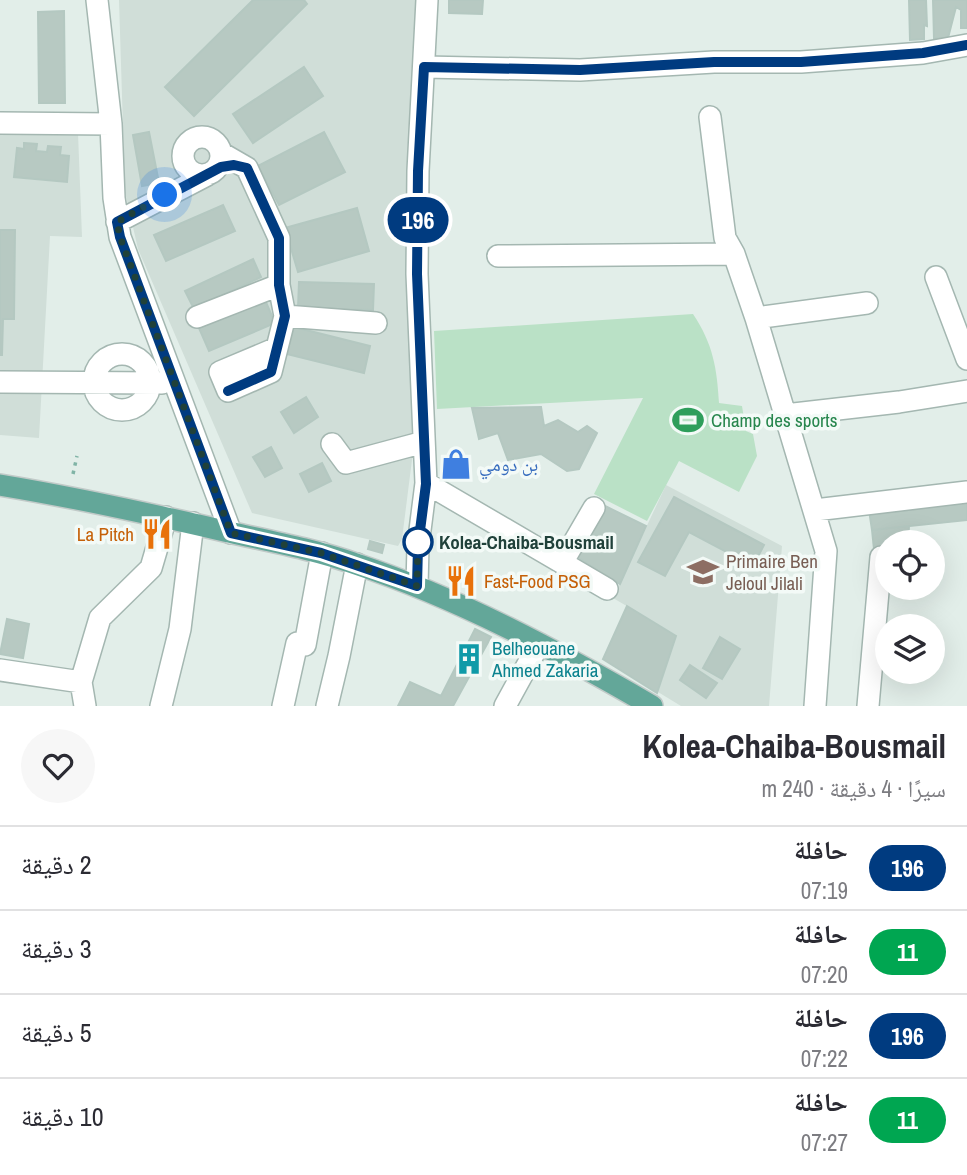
<!DOCTYPE html>
<html lang="ar">
<head>
<meta charset="utf-8">
<style>
  :root { --surface:#fff; --page:#f7f7f7; --text:#2b2b33; --muted:#7c7c81; --line:#e1e1e2 }
  body { margin:0; font-family:"Archivo Narrow","Noto Naskh Arabic",sans-serif; background:var(--page); color:var(--text); direction:rtl; height:100vh; display:flex; flex-direction:column; font-size:26px; white-space:nowrap }
  * { box-sizing:border-box; margin:0 }
  p { font-size:23px; color:var(--muted) }
  .icon { flex:none; width:38px; height:38px; fill:none; stroke:currentColor; stroke-width:2; stroke-linecap:round; stroke-linejoin:round }
  .map { position:relative; height:706px; overflow:hidden; direction:ltr }
  .details { display:flex; flex-direction:column; background:var(--surface); flex:1 }
  .details>* { flex:none }
  .badge { padding:0 14px; border-radius:23px; font-size:24px; line-height:46px }
  .tools { position:absolute; left:875px; top:530px; display:grid; gap:14px }
  .tools a { display:grid; place-items:center; width:70px; height:70px; border-radius:50%; background:var(--surface); box-shadow:0 7px 28px #0002; font-size:35px }
  .you { position:absolute; width:35px; height:35px; margin:-18px; border:5px solid #fff; border-radius:50%; background:#1a73e8; box-shadow:0 0 0 10px #1a73e833 }
  .map>.badge { position:absolute; translate:-50% -50%; box-shadow:0 0 0 4px #fff }
  .round { display:grid; place-items:center; flex:none; width:74px; height:74px; border-radius:37px; background:var(--page) }
  .headline { display:flex; align-items:center; justify-content:space-between; height:119px; padding:0 21px }
  h1 { font-size:33px; font-weight:700; line-height:52px }
  ul { padding:0; list-style:none }
  li { display:flex; align-items:center; gap:21px; height:84px; padding:0 21px; border-top:2px solid var(--line) }
  li div { flex:1 }
  li b { display:block; font-size:26px }
  li em { font-style:normal }
  li .badge { min-width:77px; font-weight:700; text-align:center }
  .map>svg:first-child { display:block }
</style>
</head>
<body>
<div class="map">
<svg width="967" height="706" viewBox="0 0 967 706">
  <rect width="100%" height="100%" fill="#e2eee9"/>
  <path fill="#d0ded8" d="M119 0H421L415 436 402 539 398 546 252 513 138 249 125 192Z
    M0 131 78 133 82 237 50 236 39 438 0 435Z
    M666 485 782 546 769 706H681L658 692 676 635 613 598Z"/>
  <path fill="#bae1c6" d="M693 314C713 344 717 368 719 403L742 406 746 431 753 434 757 456 739 492 679 461 647 521 594 494 643 398 437 409 434 331Z"/>
  <path fill="#b7c9c2" stroke="#b4c8c1" stroke-width="2" d="M253 0H304L307 4 194 116 165 87Z
    M449 0H483L482 14 449 13Z
    M909 0H926L927 26 924 25V39L910 40Z
    M933 0H967V28H961V10L956 7 948 38H934Z
    M64 11 65 103H39L38 12Z
    M304 67 323 96 253 143 233 114Z
    M149 132 159 183 142 186 133 135Z
    M324 132 345 172 279 205 258 166Z
    M24 143 37 144 36 151 47 152 48 146 61 147 60 155 69 156 67 182 14 177 17 148 24 149Z
    M223 205 235 231 166 261 154 235Z
    M357 208 369 251 298 272 285 228Z
    M0 230H15L14 319H3L2 355H0Z
    M253 259 261 277 194 309 185 291Z
    M299 282 374 284 373 310 298 308Z
    M265 300 275 323 209 351 199 328Z
    M294 327 370 346 364 373 287 354Z
    M306 397 318 417 294 433 281 412Z
    M541 407 544 426 558 420 578 432 587 426 597 433 579 469 567 471 541 454 508 460 498 433 479 439 472 408Z
    M271 447 282 468 265 477 253 457Z
    M322 463 331 481 309 492 300 474Z
    M674 497 764 545 753 566 689 532 665 576 638 562Z
    M967 497V520L872 530 869 510Z
    M605 506 646 526 620 584 577 557Z
    M909 526 908 542H887V550L874 549 872 530Z
    M370 541 384 545 382 553 368 549Z
    M627 606 676 636 657 693 603 659Z
    M7 619 29 624 23 658 0 654Z
    M475 629 491 637 453 706H398L410 682 441 696Z
    M720 637 740 649 722 679 703 668Z
    M690 665 717 683 706 698 680 680Z"/>
  <g fill="none" stroke-linecap="round" stroke-linejoin="round">
    <defs>
      <path id="minor" d="M97 0 111 124 114 198 120 237 231 533
        M424 67 580 70 714 62H801L923 53 967 45
        M710 117 725 238 734 254 756 318 826 551 815 706
        M0 123 111 124
        M183 156a19 19 0 1 1 38 0a19 19 0 1 1-38 0Z
        M221 153 247 168 279 238V285L285 316 271 372 228 391 220 372 277 348
        M117 222 207 175
        M498 256 734 254
        M936 277 967 359
        M285 316 376 323
        M197 317 279 285
        M756 318 867 303
        M94 382a28 28 0 1 1 56 0a28 28 0 1 1-56 0Z
        M0 382 162 383
        M785 415 899 402 967 391
        M332 444 346 463 424 442
        M426 483 607 589
        M815 510 967 492
        M562 563 594 508
        M417 586 418 546 426 483 417 274 418 171 427 0
        M0 670 81 682
        M85 706 81 682 100 618 151 568 166 517
        M161 706 180 629 193 523
        M283 706 297 643 305 645 322 553
        M327 706 339 656 357 564
        M505 706 539 644
        M868 706 881 557"/>
      <path id="major" d="M0 485C79 498 156 515 233 533 274 542 316 550 356 564 458 598 559 652 652 706"/>
    </defs>
    <use href="#minor" stroke="#a4b7b1" stroke-width="24"/>
    <use href="#major" stroke="#c1cac8" stroke-width="24"/>
    <path stroke="#80b4a6" stroke-width="3.5" stroke-dasharray="3.5 5" stroke-linecap="butt" d="M73 474 77 456"/>
    <use href="#minor" stroke="#fff" stroke-width="21"/>
    <use href="#major" stroke="#63a799" stroke-width="21"/>
  </g>
  <g fill="none" stroke-linecap="round" stroke-linejoin="round">
    <defs>
      <path id="line" d="M228 391 271 372 285 316 279 285V238L247 168 234 165 221 167 117 222 120 237 231 533 321 553 417 586 418 546 426 484 417 274 418 171 424 67 580 70 714 62H801L923 53 967 45"/>
    </defs>
    <use href="#line" stroke="#fff" stroke-width="16"/>
    <use href="#line" stroke="#003b80" stroke-width="10"/>
    <path stroke="#20413a" stroke-width="7" stroke-dasharray="0 12.6" d="M165 195 117 222 120 237 231 533 321 553 417 586 418 542"/>
  </g>
  <defs>
    <symbol id="stadium-bare" viewBox="-9 -9 18 18"><path d="M0-5a6.5 5 0 1 0 0 10a6.5 5 0 1 0 0-10ZM-3.5-1.8h7v3.6h-7Z" fill="#2e9e5b" stroke="#f3faf7" stroke-width="2.5" paint-order="stroke"/></symbol>
    <symbol id="shop-bare" viewBox="-9 -9 18 18"><path d="M-5-2.5h2.3a2.7 3.5 0 0 1 5.4 0H5L5.5 6h-11ZM-1.5-2.5h3a1.5 2.3 0 0 0-3 0Z" fill="#3f7fe0" stroke="#f3faf7" stroke-width="2.5" paint-order="stroke"/></symbol>
    <symbol id="restaurant-bare" viewBox="-9 -9 18 18"><path d="M-5-6h1v4h1v-4h1v4h1v-4h1v5L-1.5 .5V6h-2V.5L-5-1ZM5-6V6H3V1.5H1.5Q1.5-4 5-6Z" fill="#e8710a" stroke="#f3faf7" stroke-width="2.5" paint-order="stroke"/></symbol>
    <symbol id="school-bare" viewBox="-9 -9 18 18"><path d="M0-5L7-2L0 1L-7-2ZM-4 1L0 2.5L4 1V4Q0 6-4 4Z" fill="#8d6e63" stroke="#f3faf7" stroke-width="2.5" paint-order="stroke"/></symbol>
    <symbol id="building-bare" viewBox="-9 -9 18 18"><path d="M-4-6H4V6H1V3H-1V6H-4ZM-2.5-4.3h1.7v1.8h-1.7ZM.8-4.3h1.7v1.8H.8ZM-2.5-1h1.7V.8h-1.7ZM.8-1h1.7V.8H.8Z" fill="#0f9aa8" stroke="#f3faf7" stroke-width="2.5" paint-order="stroke"/></symbol>
  </defs>
  <g fill-rule="evenodd">
    <use href="#stadium-bare" x="666" y="398" width="44" height="44"/>
    <use href="#shop-bare" x="434" y="442" width="44" height="44"/>
    <use href="#restaurant-bare" x="135" y="512" width="44" height="44"/>
    <use href="#school-bare" x="681" y="550" width="44" height="44"/>
    <use href="#restaurant-bare" x="439" y="559" width="44" height="44"/>
    <use href="#building-bare" x="447" y="637" width="44" height="44"/>
  </g>
  <circle fill="#fff" stroke="#003b80" stroke-width="3.5" cx="418" cy="542" r="14"/>
  <g text-anchor="middle" dominant-baseline="central" stroke-width="7" stroke-linejoin="round" paint-order="stroke">
    <g font-size="19" fill="#27864d" stroke="#f3faf7" text-anchor="start">
      <text x="711" y="420">Champ des sports</text>
    </g>
    <g font-size="19" fill="#366cbe" stroke="#f3faf7" text-anchor="start">
      <text x="479" y="464">بن دومي</text>
    </g>
    <g font-size="19" fill="#c56008" stroke="#f3faf7" text-anchor="end">
      <text x="134" y="534">La Pitch</text>
      <text x="484" y="581" text-anchor="start">Fast-Food PSG</text>
    </g>
    <g font-size="19" font-weight="bold" fill="#20413a" stroke="#f3faf7" text-anchor="start">
      <text x="439" y="542">Kolea-Chaiba-Bousmail</text>
    </g>
    <g font-size="19" fill="#785e54" stroke="#f3faf7" text-anchor="start">
      <text x="726" y="561">Primaire Ben<tspan x="726" dy="22">Jeloul Jilali</tspan></text>
    </g>
    <g font-size="19" fill="#0d838f" stroke="#f3faf7" text-anchor="start">
      <text x="492" y="648">Belheouane<tspan x="492" dy="22">Ahmed Zakaria</tspan></text>
    </g>
  </g>
</svg>
<div class="tools">
<a><svg class="icon" aria-label="locate" viewBox="0 0 24 24"><circle cx="12" cy="12" r="6"/><path d="M12 2v4M12 18v4M2 12h4M18 12h4"/></svg></a>
<a><svg class="icon" aria-label="layers" viewBox="0 0 24 24"><path d="M12 4l9 5-9 5-9-5zM3 14l9 5 9-5"/></svg></a>
</div>
<div class="you" style="left:165px;top:195px"></div>
<b class="badge" style="left:418px;top:220px;background:#003b80;color:#fff">196</b>
</div>
<section class="details">
<div class="headline"><div><h1>Kolea-Chaiba-Bousmail</h1><p>سيرًا · 4 دقيقة · 240 m</p></div><a class="round"><svg class="icon" aria-label="heart" viewBox="0 0 24 24"><path d="M12 20l-8-8c-3-5 5-10 8-4 3-6 11-1 8 4z"/></svg></a></div>
<ul>
<li><span class="badge" style="background:#003b80;color:#fff">196</span><div><b>حافلة</b><p>07:19</p></div><em>2 دقيقة</em></li>
<li><span class="badge" style="background:#00a651;color:#fff">11</span><div><b>حافلة</b><p>07:20</p></div><em>3 دقيقة</em></li>
<li><span class="badge" style="background:#003b80;color:#fff">196</span><div><b>حافلة</b><p>07:22</p></div><em>5 دقيقة</em></li>
<li><span class="badge" style="background:#00a651;color:#fff">11</span><div><b>حافلة</b><p>07:27</p></div><em>10 دقيقة</em></li>
</ul>
</section>
</body>
</html>
